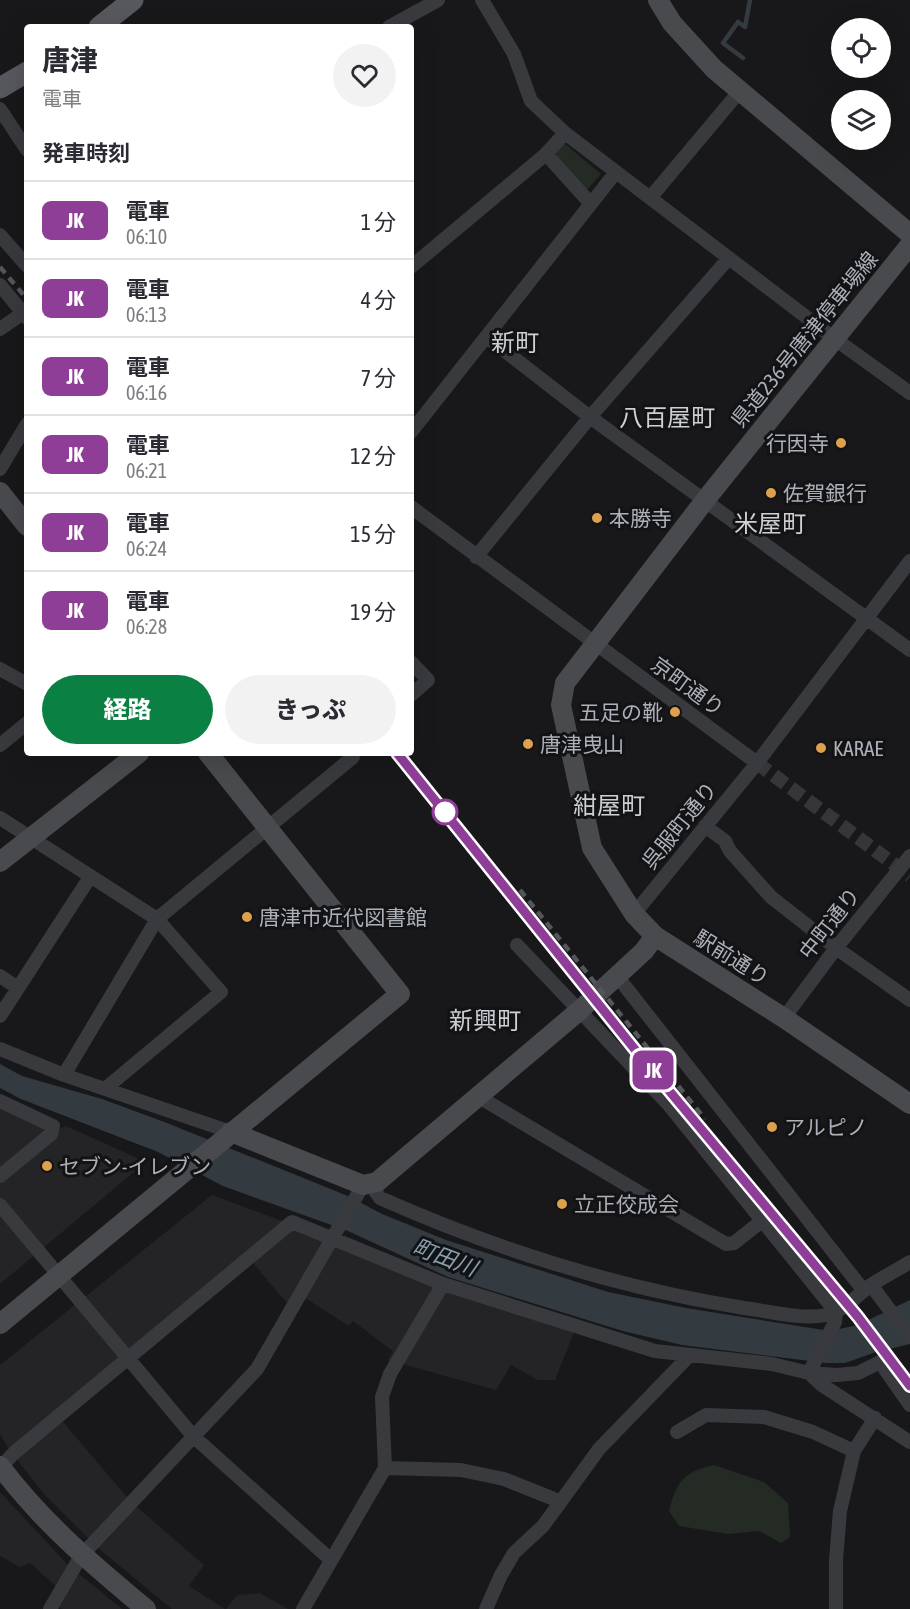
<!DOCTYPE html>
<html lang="ja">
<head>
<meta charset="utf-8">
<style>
  :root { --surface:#fff; --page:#f2f2f3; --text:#2b2b33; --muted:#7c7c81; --line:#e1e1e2; --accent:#0b8043 }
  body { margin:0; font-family:"Asap Condensed","Noto Sans JP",sans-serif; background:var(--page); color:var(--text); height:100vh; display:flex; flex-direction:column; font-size:22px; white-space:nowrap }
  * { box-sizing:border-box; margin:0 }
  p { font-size:20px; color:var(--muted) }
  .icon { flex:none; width:33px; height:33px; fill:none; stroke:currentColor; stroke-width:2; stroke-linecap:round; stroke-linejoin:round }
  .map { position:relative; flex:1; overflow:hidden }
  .side { position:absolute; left:24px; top:24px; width:390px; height:732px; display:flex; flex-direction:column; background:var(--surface); border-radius:6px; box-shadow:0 6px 24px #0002 }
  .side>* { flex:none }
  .badge { padding:0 12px; border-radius:9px; font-size:21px; line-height:39px }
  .tools { position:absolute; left:831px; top:18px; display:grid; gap:12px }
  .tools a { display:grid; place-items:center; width:60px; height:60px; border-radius:50%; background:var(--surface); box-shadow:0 6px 24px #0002; font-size:30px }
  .map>.badge { position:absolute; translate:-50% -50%; box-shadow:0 0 0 3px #fff }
  h2 { padding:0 18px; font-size:22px; line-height:54px }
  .round { display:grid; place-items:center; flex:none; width:63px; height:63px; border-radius:32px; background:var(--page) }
  .headline { display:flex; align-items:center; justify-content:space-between; height:102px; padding:0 18px }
  h1 { font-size:28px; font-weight:800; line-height:45px }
  .action { display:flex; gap:12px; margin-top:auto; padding:12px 18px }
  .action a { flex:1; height:69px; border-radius:36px; background:var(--accent); color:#fff; font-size:24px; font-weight:800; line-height:69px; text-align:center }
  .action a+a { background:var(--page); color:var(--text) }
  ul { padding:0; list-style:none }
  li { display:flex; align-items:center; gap:18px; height:78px; padding:0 18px; border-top:2px solid var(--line) }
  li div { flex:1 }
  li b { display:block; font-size:22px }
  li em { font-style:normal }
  li .badge { min-width:66px; font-weight:700; text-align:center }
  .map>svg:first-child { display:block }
</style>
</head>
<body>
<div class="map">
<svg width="910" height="1609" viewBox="0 0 910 1609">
  <rect width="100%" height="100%" fill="#18181a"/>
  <path fill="#242426" d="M0 1107 58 1130 66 1126 146 1162 0 1284Z
    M212 1195 575 1330 555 1380H538L511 1365 496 1390 388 1360 393 1351 353 1321 349 1326 297 1293 288 1304 245 1254 54 1411 130 1501 204 1565 189 1586 225 1609H172L99 1549 44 1494 11 1452 0 1434V1365Z
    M0 1492 68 1565 122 1609H62L50 1602 58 1588 30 1563 20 1567 0 1556Z
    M260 1593 288 1609H226L237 1595Z"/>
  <path fill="#242b25" d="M564 143 601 174 586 191 555 154Z
    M714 1465 764 1482 788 1503 790 1537 781 1543 759 1531 728 1534 679 1526 669 1511C677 1481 683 1472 714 1465Z"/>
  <path fill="#333b41" d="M0 1064 22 1076 102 1099 167 1123 348 1196 382 1214 446 1240 608 1292 686 1308 830 1331 858 1325 910 1300V1344L876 1352 845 1363H826L682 1345 623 1331 448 1277 348 1231 223 1186 158 1152 21 1099 0 1088Z"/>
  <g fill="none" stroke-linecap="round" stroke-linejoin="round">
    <path stroke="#333b41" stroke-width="4.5" d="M743 58 723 43 738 22 745 27 750 0"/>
    <path stroke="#36363a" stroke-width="14" stroke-dasharray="14 7" stroke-linecap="butt" d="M757 763 910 876"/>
    <path stroke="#393a3e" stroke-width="14" d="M482 0 514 54 531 101 565 133 835 339 910 393
      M389 27 438 0
      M0 109 27 150
      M546 154 591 204
      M650 198 739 92
      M0 235 27 266
      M411 267 546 154 565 133
      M0 285 27 318
      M0 329 27 310
      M487 337 590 417 910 650
      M411 432 616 172
      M0 469 27 424
      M411 507 757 763
      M476 557 590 417 729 258
      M411 662 428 680 411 695
      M0 669 27 684
      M0 745 27 723
      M0 818 157 919 221 992 106 1088
      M705 826 725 841 730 851 771 897 836 948 910 1000
      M634 914 757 763 910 561
      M517 945 669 1105 836 1312 835 1322 809 1373
      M0 976 18 988
      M617 976 864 1291
      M0 1016 90 877
      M784 1018 836 948 910 856
      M0 1049 64 1075 231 1132
      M64 1075 157 919 353 757 350 753
      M479 1097 726 1244 734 1243 763 1220
      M0 1101 53 1126 51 1134 0 1176
      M370 1184 380 1198C497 1250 618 1288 744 1308 769 1311 801 1320 826 1315 843 1312 857 1295 871 1285 883 1277 897 1270 910 1262
      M0 1205 193 1436 330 1559
      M871 1285 910 1337
      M809 1373 822 1385 910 1442
      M677 1432 706 1415 764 1417 813 1432 854 1451
      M0 1468 14 1453 292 1222 443 1284 655 1351 772 1364 809 1373 837 1375 858 1373 880 1362 910 1405
      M385 1468 461 1470 504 1479 559 1501
      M50 1609 81 1556 257 1369 363 1185
      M303 1609 385 1468 382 1397 390 1374 443 1284
      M486 1609 501 1575 514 1553 543 1526 599 1449 689 1356
      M836 1609V1560L840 1511 854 1451 875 1418"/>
    <path stroke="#484a4e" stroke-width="20" d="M658 0 672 23 714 69 910 234
      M910 245 706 499 595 644 565 683 561 705 592 848 634 914 655 936 784 1018 910 1104
      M0 492 27 526
      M0 862 139 753
      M231 1132 363 1185 377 1182 580 1010 644 951 655 936
      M0 1324 400 994 208 753
      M0 1466C42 1522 93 1565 146 1609"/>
    <path stroke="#56585d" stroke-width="21" d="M99 27 133 0
      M0 88 27 72"/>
    <path stroke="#535559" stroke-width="4.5" stroke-dasharray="8 6" stroke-linecap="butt" d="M0 267 27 299
      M397 753 641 1057 858 1317 910 1386
      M520 890 705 1119"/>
  </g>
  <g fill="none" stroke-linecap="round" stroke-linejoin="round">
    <defs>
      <path id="line" d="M397 753 641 1057 858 1317 910 1386"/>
    </defs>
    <use href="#line" stroke="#fff" stroke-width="14"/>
    <use href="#line" stroke="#8f3e97" stroke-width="9"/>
  </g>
  <g fill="#dda14d" stroke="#131315" stroke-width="2">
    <circle cx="841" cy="443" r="6"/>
    <circle cx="771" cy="493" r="6"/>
    <circle cx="597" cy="518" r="6"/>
    <circle cx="675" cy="712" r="6"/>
    <circle cx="528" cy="744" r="6"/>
    <circle cx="821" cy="748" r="6"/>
    <circle cx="247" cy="917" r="6"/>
    <circle cx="772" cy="1127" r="6"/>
    <circle cx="47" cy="1166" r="6"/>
    <circle cx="562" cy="1204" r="6"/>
  </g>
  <circle fill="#fff" stroke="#8f3e97" stroke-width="3" cx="445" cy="812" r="12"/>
  <g text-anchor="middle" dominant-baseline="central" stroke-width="6" stroke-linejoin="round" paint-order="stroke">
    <g font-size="21" fill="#acb0b8" stroke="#131315">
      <text transform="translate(804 339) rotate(-51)">県道236号唐津停車場線</text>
      <text transform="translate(688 686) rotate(36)">京町通り</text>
      <text transform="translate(679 825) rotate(-51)">呉服町通り</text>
      <text transform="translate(829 923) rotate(-52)">中町通り</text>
      <text transform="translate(732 957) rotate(32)">駅前通り</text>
    </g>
    <g font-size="21" fill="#acb0b8" stroke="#131315" text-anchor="start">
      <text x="829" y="443" text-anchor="end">行因寺</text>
      <text x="783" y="493">佐賀銀行</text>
      <text x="609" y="518">本勝寺</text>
      <text x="663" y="712" text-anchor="end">五足の靴</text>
      <text x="540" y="744">唐津曳山</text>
      <text x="833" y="748">KARAE</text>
      <text x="259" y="917">唐津市近代図書館</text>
      <text x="784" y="1127">アルピノ</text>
      <text x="59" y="1166">セブン-イレブン</text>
      <text x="574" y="1204">立正佼成会</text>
    </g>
    <g font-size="22" font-style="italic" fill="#879fae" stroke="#131315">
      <text transform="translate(445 1257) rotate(21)">町田川</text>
    </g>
    <g font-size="24" fill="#cccfd4" stroke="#131315">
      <text x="515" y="342">新町</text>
      <text x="667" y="417">八百屋町</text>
      <text x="770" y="523">米屋町</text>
      <text x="609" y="805">紺屋町</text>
      <text x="485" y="1020">新興町</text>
    </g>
  </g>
</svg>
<div class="tools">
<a><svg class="icon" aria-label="locate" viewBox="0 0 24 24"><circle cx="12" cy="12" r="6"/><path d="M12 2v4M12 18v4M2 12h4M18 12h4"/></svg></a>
<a><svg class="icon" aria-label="layers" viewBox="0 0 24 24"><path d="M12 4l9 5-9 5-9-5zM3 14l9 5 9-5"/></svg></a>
</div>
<b class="badge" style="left:653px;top:1070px;background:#8f3e97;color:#fff">JK</b>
<section class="side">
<div class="headline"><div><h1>唐津</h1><p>電車</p></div><a class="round"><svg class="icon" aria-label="heart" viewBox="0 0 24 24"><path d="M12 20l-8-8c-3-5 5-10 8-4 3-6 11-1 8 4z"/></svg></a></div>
<h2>発車時刻</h2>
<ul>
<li><span class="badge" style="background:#8f3e97;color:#fff">JK</span><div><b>電車</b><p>06:10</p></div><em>1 分</em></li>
<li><span class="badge" style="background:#8f3e97;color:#fff">JK</span><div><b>電車</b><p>06:13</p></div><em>4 分</em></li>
<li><span class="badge" style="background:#8f3e97;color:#fff">JK</span><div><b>電車</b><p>06:16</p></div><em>7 分</em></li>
<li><span class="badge" style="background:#8f3e97;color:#fff">JK</span><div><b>電車</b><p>06:21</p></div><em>12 分</em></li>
<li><span class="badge" style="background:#8f3e97;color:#fff">JK</span><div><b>電車</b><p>06:24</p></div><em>15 分</em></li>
<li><span class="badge" style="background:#8f3e97;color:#fff">JK</span><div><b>電車</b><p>06:28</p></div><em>19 分</em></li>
</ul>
<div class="action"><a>経路</a><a>きっぷ</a></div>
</section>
</div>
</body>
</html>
